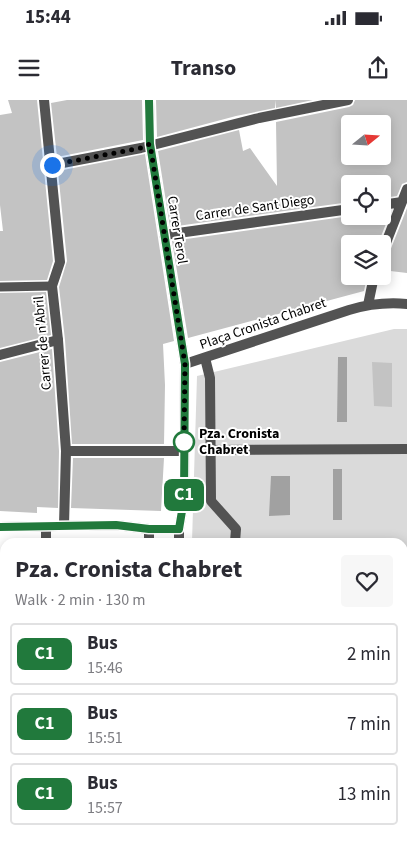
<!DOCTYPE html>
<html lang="en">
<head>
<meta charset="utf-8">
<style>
  :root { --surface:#fff; --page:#f7f7f7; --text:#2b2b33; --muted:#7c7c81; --line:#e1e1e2 }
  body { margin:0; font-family:"Source Sans 3",sans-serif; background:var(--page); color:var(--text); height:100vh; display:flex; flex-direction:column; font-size:19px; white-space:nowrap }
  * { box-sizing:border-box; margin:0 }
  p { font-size:16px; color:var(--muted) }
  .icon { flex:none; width:28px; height:28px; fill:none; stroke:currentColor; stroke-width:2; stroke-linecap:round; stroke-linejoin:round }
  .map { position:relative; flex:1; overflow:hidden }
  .sheet { position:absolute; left:0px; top:438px; width:408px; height:306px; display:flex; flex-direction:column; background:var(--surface); border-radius:15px 15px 0 0; box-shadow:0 2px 12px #0003 }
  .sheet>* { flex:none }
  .badge { padding:0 10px; border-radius:8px; font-size:18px; line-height:32px }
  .needle { width:32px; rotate:72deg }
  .tools { position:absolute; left:341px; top:15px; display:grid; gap:10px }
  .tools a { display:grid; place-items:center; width:50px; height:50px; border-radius:5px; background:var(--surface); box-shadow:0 2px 12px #0003; font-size:25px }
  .you { position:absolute; width:25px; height:25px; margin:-12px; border:4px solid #fff; border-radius:50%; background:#1a73e8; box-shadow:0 0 0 8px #1a73e833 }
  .map>.badge { position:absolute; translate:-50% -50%; box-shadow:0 0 0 2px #fff }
  .round { display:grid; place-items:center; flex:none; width:52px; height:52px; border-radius:5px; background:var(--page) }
  .overview { display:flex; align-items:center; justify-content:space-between; height:85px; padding:0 15px }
  h1 { font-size:24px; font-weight:700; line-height:38px }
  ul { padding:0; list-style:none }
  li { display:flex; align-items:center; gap:15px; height:62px; margin:0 10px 8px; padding:0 5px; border:2px solid var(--line); border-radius:5px }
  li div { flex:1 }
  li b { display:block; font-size:19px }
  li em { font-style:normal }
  li .badge { min-width:55px; font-weight:700; text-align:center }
  .status { display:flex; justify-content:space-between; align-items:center; height:35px; padding:0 25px; background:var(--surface); direction:ltr }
  .status svg { height:14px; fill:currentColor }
  header { display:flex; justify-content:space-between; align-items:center; height:65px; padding:0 15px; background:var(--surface); font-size:22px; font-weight:700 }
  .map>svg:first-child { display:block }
</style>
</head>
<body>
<div class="status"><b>15:44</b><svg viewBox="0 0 49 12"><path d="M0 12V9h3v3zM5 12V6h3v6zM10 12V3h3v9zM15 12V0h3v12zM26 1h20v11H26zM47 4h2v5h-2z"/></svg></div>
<header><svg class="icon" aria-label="menu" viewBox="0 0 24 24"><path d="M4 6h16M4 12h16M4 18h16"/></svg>Transo<svg class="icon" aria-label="share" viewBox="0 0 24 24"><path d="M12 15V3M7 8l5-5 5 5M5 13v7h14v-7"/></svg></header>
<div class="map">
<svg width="407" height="743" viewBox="0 0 407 743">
  <rect width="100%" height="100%" fill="#fff"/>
  <path fill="#dadada" d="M394 229H407V448H403L402 442H192L197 276Z"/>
  <path fill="#a1a1a1" d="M338 257H347V322H337Z
    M333 369H342V420H333Z
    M271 376H290V415L269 416Z"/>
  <path fill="#c3c3c3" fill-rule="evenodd" d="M8 0H37L53 161 47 180 0 181V131H3L0 105V15L12 13Z
    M67 0H142L143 40 57 57 51 3Z
    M156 0H275V8L236 16 157 37Z
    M275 0H313L276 8Z
    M355 0H407V82L402 84 397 96 382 98V84H350V102L170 127 158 51 239 30 243 51 250 48 277 86 276 22 349 7 353 5ZM350 24H382V56H350Z
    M145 54 174 241 163 244 165 285 164 344H72L65 240 59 187 67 161 58 71Z
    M407 108V173L382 170V160L388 156Z
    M391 111 378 144H350V176H367L364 191 188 238 172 141 350 116H382V112Z
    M46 192 51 235 0 248V193Z
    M52 249 59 351 58 408 37 407V413L0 411V262Z
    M372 262 392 263V307L374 306Z
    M73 358H164L161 411 71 408Z"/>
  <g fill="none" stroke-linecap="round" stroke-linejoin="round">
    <path stroke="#535353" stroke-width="9" d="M0 187 52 186"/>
    <path stroke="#535353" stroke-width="10" d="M0 255 58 240
      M205 258 210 278 211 401 236 429 235 442
      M210 350 407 349
      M66 351H184
      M46 426V442
      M0 599 5 600"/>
    <path stroke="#535353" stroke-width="10" d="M44 0 60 162 52 186 58 240 66 351 64 425
      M149 0 150 44 185 264 184 399 179 429V442
      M52 65 141 48 259 18 348 0
      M382 105 402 102
      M164 135 350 109
      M382 153 407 89
      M368 205 374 176
      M185 264 349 210C369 204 386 202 407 204
      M0 427 116 425 149 429H179
      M149 429V442
      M402 460H407
      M0 489 5 490
      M402 620H407
      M402 684H407
      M38 739V743
      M397 739 398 743
      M151 743V739"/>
  </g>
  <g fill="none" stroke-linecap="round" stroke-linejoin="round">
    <defs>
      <path id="line" d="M0 427 116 425 149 429H179L184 399 185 264 150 44 149 0"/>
    </defs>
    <use href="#line" stroke="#fff" stroke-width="11"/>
    <use href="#line" stroke="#21793c" stroke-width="8"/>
    <path stroke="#000" stroke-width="5" stroke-dasharray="0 9" d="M52 65 141 48 150 44 185 264 184 342"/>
  </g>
  <circle fill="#fff" stroke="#21793c" stroke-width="2.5" cx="184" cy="342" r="10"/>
  <g text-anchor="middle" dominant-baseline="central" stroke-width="4" stroke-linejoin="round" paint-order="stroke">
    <g font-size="14" fill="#000" stroke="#fff">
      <text transform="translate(255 108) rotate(-8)">Carrer de Sant Diego</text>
      <text transform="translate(177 130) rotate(81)">Carrer Terol</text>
      <text transform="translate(263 224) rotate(-19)">Plaça Cronista Chabret</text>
      <text transform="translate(43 243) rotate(-95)">Carrer de n'Abril</text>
    </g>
    <g font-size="14" font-weight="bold" fill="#000" stroke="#fff" text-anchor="start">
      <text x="199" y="334">Pza. Cronista<tspan x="199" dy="16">Chabret</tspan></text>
    </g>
  </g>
</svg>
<div class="tools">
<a><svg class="needle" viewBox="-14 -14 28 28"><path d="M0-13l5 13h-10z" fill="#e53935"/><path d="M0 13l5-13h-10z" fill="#7c7c81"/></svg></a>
<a><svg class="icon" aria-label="locate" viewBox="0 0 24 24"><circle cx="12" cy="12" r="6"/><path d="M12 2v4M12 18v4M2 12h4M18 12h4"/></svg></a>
<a><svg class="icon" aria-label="layers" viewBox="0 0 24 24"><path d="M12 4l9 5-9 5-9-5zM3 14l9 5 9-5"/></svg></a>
</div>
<div class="you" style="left:52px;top:65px"></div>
<b class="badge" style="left:184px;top:395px;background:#21793c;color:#fff">C1</b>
<section class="sheet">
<div class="overview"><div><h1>Pza. Cronista Chabret</h1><p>Walk · 2 min · 130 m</p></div><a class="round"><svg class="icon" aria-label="heart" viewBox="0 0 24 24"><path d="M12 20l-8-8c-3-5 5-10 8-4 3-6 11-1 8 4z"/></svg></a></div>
<ul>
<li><span class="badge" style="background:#21793c;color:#fff">C1</span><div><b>Bus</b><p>15:46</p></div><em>2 min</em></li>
<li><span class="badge" style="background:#21793c;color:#fff">C1</span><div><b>Bus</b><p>15:51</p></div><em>7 min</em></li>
<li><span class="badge" style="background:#21793c;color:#fff">C1</span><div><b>Bus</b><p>15:57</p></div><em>13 min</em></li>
</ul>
</section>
</div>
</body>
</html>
